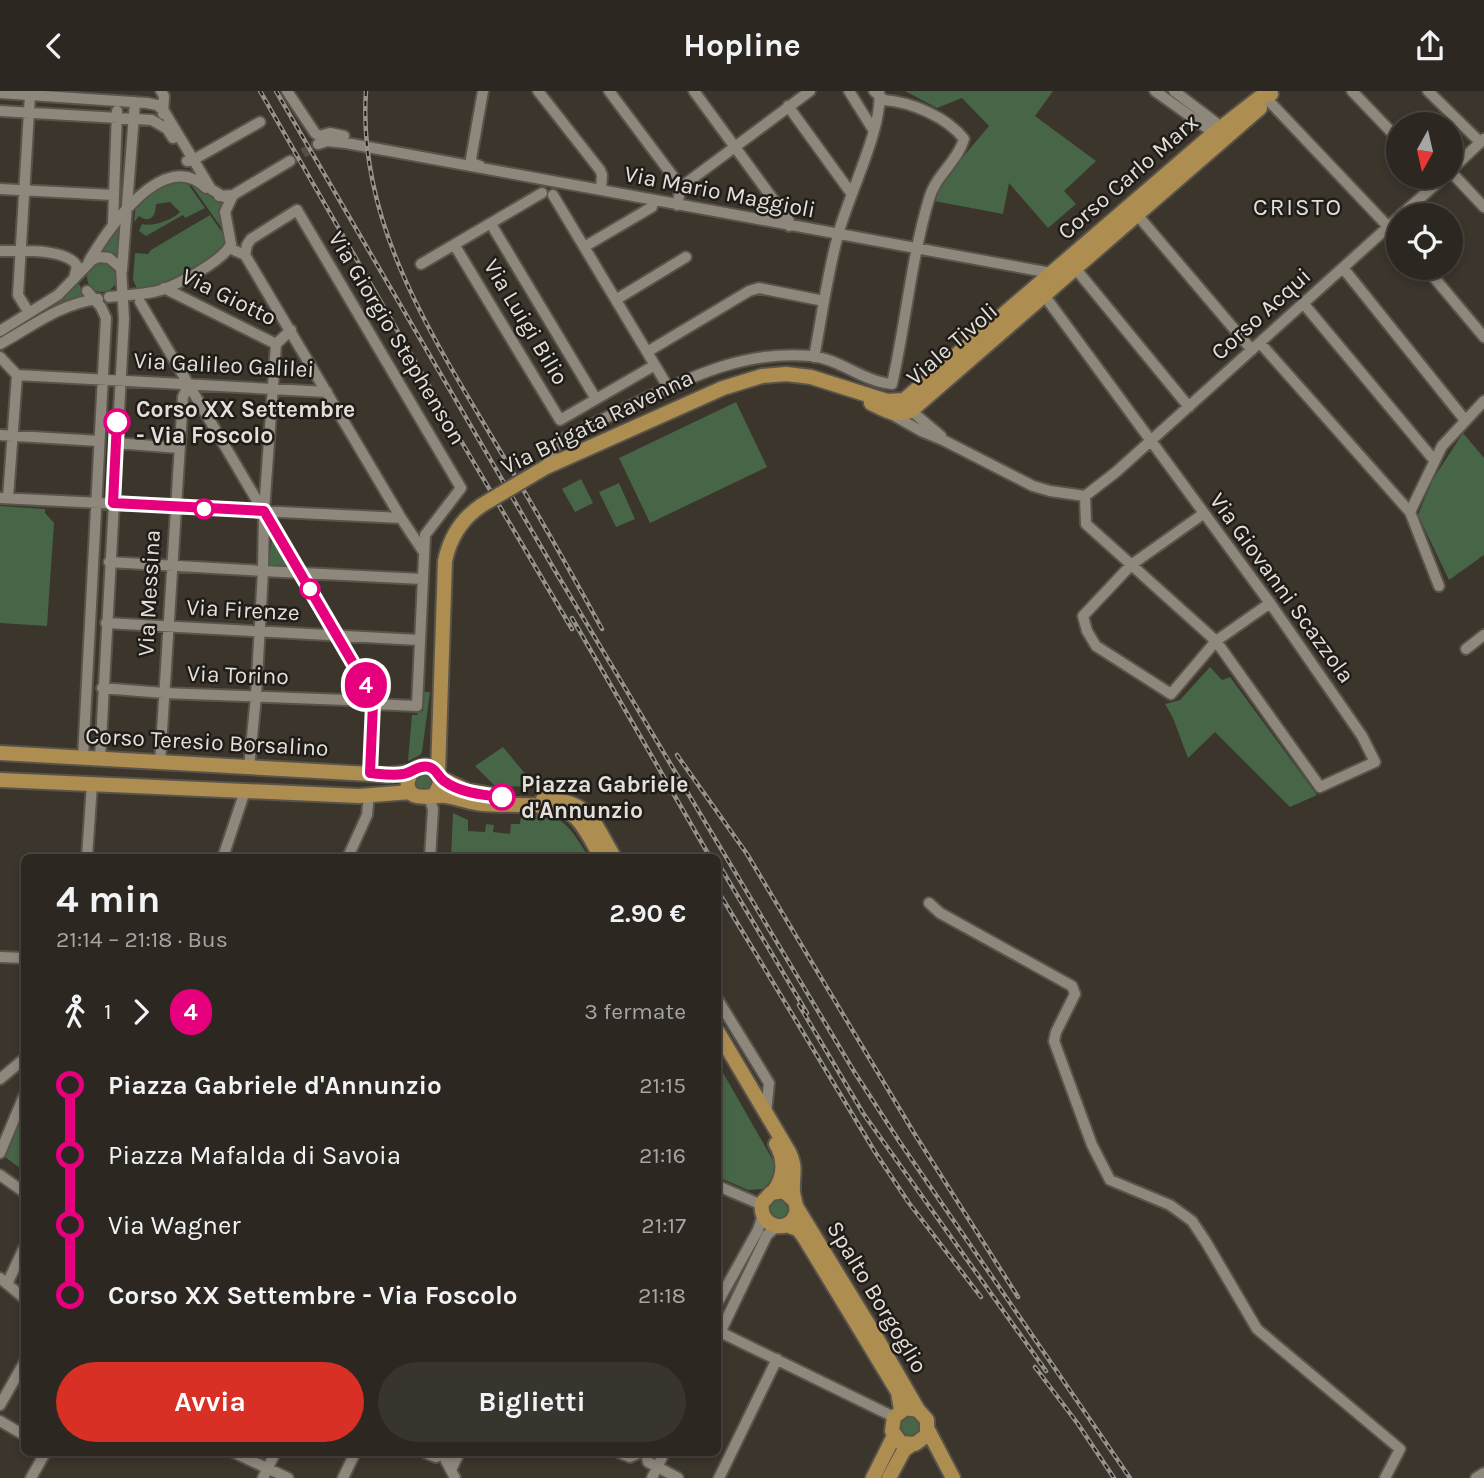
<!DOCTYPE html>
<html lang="it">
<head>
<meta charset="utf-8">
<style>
  :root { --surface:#2c2821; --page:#38342e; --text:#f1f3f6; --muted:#a6a6a5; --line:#48443f; --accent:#d93025 }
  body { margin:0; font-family:Karla,sans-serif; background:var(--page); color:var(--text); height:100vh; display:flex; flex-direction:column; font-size:26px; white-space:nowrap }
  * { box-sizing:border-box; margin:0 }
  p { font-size:23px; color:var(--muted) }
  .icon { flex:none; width:38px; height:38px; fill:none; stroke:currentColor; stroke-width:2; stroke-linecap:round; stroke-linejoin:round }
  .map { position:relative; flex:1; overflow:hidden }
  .sheet { position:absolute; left:21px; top:763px; width:700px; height:602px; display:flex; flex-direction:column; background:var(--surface); border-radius:10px; box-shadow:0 4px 10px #0003,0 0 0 2px var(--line) }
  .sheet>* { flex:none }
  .badge { padding:0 14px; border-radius:23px; font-size:24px; line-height:46px }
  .needle { width:46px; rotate:188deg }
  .tools { position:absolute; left:1386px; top:21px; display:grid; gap:14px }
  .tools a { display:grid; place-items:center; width:77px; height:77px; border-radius:50%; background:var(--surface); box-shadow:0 4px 10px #0003,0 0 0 2px var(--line); font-size:35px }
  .map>.badge { position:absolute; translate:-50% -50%; box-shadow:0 0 0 4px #fff }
  .legs { display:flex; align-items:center; gap:10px; height:77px; padding:0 35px; font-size:23px }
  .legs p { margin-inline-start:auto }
  .head { display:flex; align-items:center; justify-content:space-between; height:119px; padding:0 35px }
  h1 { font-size:38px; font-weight:700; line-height:52px }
  .cta { display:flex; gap:14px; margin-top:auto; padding:14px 35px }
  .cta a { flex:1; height:80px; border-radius:42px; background:var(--accent); color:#fff; font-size:28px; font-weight:700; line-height:80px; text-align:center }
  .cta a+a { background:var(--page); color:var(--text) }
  ul { padding:0 35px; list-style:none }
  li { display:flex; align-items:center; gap:24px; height:70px; font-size:26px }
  li i { display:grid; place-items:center; width:10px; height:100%; margin:0 9px; background:currentColor }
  li i::after { content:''; width:18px; height:18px; margin:-9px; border:5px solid; border-radius:50%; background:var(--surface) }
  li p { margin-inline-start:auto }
  li:first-child i { background:linear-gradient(#0000 50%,currentColor 0) }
  li:last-child i { background:linear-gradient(currentColor 50%,#0000 0) }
  header { display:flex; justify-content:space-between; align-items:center; height:91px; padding:0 35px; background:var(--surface); font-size:32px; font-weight:700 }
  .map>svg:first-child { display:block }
</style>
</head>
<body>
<header><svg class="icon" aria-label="back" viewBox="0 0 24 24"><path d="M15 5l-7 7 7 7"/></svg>Hopline<svg class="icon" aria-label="share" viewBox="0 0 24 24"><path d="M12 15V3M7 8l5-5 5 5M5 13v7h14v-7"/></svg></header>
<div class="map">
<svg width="1484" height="1387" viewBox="0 0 1484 1387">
  <rect width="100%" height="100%" fill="#3b352c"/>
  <path fill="#476547" d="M905 0H1053L1035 25 1096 70 1064 100 1076 113 1048 137 1009 92 1003 123 934 110 946 86 989 35 962 7 937 17Z
    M185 85 229 109 230 149Z
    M183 86 205 117 185 127 183 124 146 145 139 140 142 133C153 136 172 129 180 121L170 111 156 113C156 122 152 134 139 125L134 131 136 112 159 97Z
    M210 124 229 151 220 165 156 199H138L133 189 135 162 148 163 151 159Z
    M121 129 119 168 110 163 99 162Z
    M87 186a15 15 0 1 1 30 0a15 15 0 1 1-30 0Z
    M79 193 85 205 0 249V245L60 209Z
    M736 311 767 376 650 432 619 367Z
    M1463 342 1484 367V464L1449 489 1418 424 1433 388Z
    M581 388 593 412 575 421 562 398Z
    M619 392 635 428 616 436 599 401Z
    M0 415 45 418V422L54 432 47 535 0 532Z
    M272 447 290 476 268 474Z
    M1210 576 1222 589 1230 586 1317 704 1290 716 1215 641 1188 667 1173 627 1165 613 1180 609Z
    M424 601H430L422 661 420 664 408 670 412 624H417L418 621 423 620Z
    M503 656 536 696 495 695 475 675Z
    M422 681 430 683 434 690 430 700H418L414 689Z
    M522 719C564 724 567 732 589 766H451L453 722 468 729V740L485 741 486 733 494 734 493 741 510 743 511 733H520Z
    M718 973 774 1071V1086L763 1098 748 1099 718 1086Z
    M19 1032 24 1034V1080L5 1066Z
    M769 1118a10 10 0 1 1 20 0a10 10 0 1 1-20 0Z
    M899 1336a11 11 0 1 1 22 0a11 11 0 1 1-22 0Z"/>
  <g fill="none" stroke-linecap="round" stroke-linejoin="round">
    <path stroke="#544e46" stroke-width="10" stroke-dasharray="10 5" stroke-linecap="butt" d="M290 70 318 53"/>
    <defs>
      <path id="minor" d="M161 0 164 5 163 23
        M287 0 315 42 319 45 330 42 344 45
        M538 0 600 79 602 84 601 99
        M609 0 681 96 677 114
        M694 0 789 130V135
        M849 0 874 40
        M1155 0 1218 45
        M1174 0 1215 31 1223 42
        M1352 0 1398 48
        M1428 0 1480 51
        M0 2 147 12 157 14 164 20 211 98 224 106
        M1268 9 1398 146
        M788 15 851 102
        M0 20 152 29 167 38 173 47
        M318 53 327 50 346 52 1051 182 1054 185
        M187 70 193 69 260 31
        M480 75 472 72 471 68 483 0
        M1451 79 1484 48
        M1451 81 1484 116
        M681 96 810 0
        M0 98 113 104
        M553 104 668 296
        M219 105 233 104 290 70
        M1134 120 1252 259
        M1401 124 1444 86
        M113 132 117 20
        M491 133 596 308
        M455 155 560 329 655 274
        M584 156 652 116 653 109
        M229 157 245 164 401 427 423 460
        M0 160C20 160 67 157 77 175L74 188
        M245 164 247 154 251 148 297 119 461 397 425 444 417 615 373 613
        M89 170C108 138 164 55 206 97
        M421 173 542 102
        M1075 177 1189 316
        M1343 177 1465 329
        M1426 177 1484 246
        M122 179 135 11
        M164 197 276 253
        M1041 200 1270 512 1362 645 1375 671 1320 696 1216 550 1086 433 1085 405
        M109 206C123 204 138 204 153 201 171 198 224 170 231 153L225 121 233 104
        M617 208 686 166
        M140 211 371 603 373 613 370 682
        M1303 212 1434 369
        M29 222 18 204 30 4
        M291 239 276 253 264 420 263 480 422 488
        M0 240 58 204 92 169 99 166 109 167 121 177 124 228 100 668
        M1260 252 1410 421
        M0 253C33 235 59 213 98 208
        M647 261 749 200 759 197 824 210
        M0 266 17 284 327 301
        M814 266C822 225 827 184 838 144 847 108 884 34 879 1
        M908 317 941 345
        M891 323 921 340 945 350 1033 395 1050 400 1085 405 1116 381 1398 127
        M0 344 99 350
        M116 352 179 357
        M546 376 554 357 566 347C590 334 614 323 638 311 694 284 748 259 811 265 840 268 864 291 892 293 906 232 911 168 929 108 935 85 958 70 964 48 947 26 911 11 884 9L874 0
        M0 407 401 427
        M8 407 17 284
        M1203 423 1131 474 1083 525 1087 540 1096 555 1171 603 1216 550 1270 512
        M109 471 263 480 256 605 249 677
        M1439 495 1410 421 1442 355 1484 310
        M106 532 419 549
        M1466 558 1484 544
        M102 597 164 602 373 610
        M83 667 106 227 101 216 87 200
        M160 672 183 306 188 294
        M426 707 430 710 433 718 430 766
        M87 766 92 693
        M223 766 245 700
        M348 766 367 724 369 704
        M929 812 940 822 1072 895 1075 903 1056 941 1054 950 1092 1054 1110 1089 1170 1114 1192 1130 1206 1151 1257 1238 1400 1358 1385 1387
        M0 866 24 867
        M718 909 769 992 766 1022
        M0 988 24 968
        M0 1062 24 1005
        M0 1084 24 1101
        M718 1095 762 1114
        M0 1187 24 1207
        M7 1193 24 1157
        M718 1211 758 1139 763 1124
        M718 1240 894 1326
        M718 1246 767 1144 777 1135
        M0 1314 24 1272
        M0 1330 24 1344
        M235 1362 288 1387
        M426 1362 436 1366 442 1362
        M442 1362 455 1387
        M620 1362 630 1366 639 1362
        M646 1362 648 1371 678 1387
        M452 1377 459 1362
        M31 1387 45 1362
        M263 1387 275 1362
        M343 1387 355 1362
        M652 1387 664 1362
        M719 1387 777 1268
        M1476 1387 1484 1382"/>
      <path id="major" d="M871 312C885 319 897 327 912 319L1260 17
        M546 376 723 297 762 285 786 283 811 286 887 310 904 309 1214 42 1259 7 1271 3
        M0 662 387 684 412 681
        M438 682 445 470C450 446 461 428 482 414
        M441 687 468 700 498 705
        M0 689 359 705 411 701
        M434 705 440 693 438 682 428 675C418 675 410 679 408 690 405 714 434 703 446 705 459 707 470 712 483 713 506 715 551 711 570 722 583 730 593 753 601 766
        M543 708C590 709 593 731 614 766
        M718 941 789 1061C797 1078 792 1083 793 1100 793 1108 798 1114 796 1122 790 1144 758 1137 762 1112L771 1102 784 1100 795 1110
        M773 1101C785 1087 785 1068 776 1053
        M797 1117 876 1246 918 1319 927 1329V1344L915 1353 901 1352 892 1340 894 1326 906 1317 918 1319
        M786 1134 798 1138 804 1146 898 1301 901 1319
        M928 1339 953 1387
        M873 1387 894 1345
        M889 1387 904 1359 911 1354"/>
    </defs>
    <use href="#minor" stroke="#58534b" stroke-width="14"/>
    <use href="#major" stroke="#58534b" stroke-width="18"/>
    <use href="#minor" stroke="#8e877c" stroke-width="10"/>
    <use href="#major" stroke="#ae8d50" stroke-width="14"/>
    <defs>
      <path id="rail" d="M260 0 444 321 572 538
        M276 0 554 478 855 982 899 1050 1130 1387
        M366 0C357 131 432 245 496 353 533 414 568 476 602 538
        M572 527 710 766
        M677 664 747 763 914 1042 1018 1206
        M718 772 807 922
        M718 800 875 1061 909 1112 981 1206
        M799 914 863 1022 1046 1280
        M1035 1276 1078 1333 1114 1387"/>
    </defs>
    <use href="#rail" stroke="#97928b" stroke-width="4.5"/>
    <use href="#rail" stroke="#201d19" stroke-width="2" stroke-dasharray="5" stroke-linecap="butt"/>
    <defs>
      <path id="major-bridge" d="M482 414 546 376"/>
    </defs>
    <use href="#major-bridge" stroke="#58534b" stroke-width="18" stroke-linecap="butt"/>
    <use href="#major-bridge" stroke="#ae8d50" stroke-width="14"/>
  </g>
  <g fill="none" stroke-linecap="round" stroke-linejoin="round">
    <defs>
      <path id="line-1" d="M117 331 113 412 264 420 371 603 373 613 370 682C381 683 392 685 403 683 412 682 419 673 429 676 437 678 438 686 444 690 460 702 484 704 502 706"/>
    </defs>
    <use href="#line-1" stroke="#fff" stroke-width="16"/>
    <use href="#line-1" stroke="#e6007e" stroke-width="10"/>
  </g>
  <g fill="#fff" stroke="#e6007e" stroke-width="3.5">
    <circle cx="117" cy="331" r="12"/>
    <circle cx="204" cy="418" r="9"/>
    <circle cx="310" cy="498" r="9"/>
    <circle cx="502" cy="706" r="12"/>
  </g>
  <g text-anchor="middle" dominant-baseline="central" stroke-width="5" stroke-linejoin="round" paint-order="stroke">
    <g font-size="23" fill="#e3dfda" stroke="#201d19">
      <text transform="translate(1128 86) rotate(-41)">Corso Carlo Marx</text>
      <text transform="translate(720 101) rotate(11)">Via Mario Maggioli</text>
      <text transform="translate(229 206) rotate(26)">Via Giotto</text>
      <text transform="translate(1261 223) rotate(-42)">Corso Acqui</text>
      <text transform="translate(526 231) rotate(59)">Via Luigi Bilio</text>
      <text transform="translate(397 247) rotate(59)">Via Giorgio Stephenson</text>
      <text transform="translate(952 253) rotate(-41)">Viale Tivoli</text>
      <text transform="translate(224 274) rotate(3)">Via Galileo Galilei</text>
      <text transform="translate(597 331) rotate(-26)">Via Brigata Ravenna</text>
      <text transform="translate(1282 497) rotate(54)">Via Giovanni Scazzola</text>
      <text transform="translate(149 502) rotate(-87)">Via Messina</text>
      <text transform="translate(243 519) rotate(3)">Via Firenze</text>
      <text transform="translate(238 584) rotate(2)">Via Torino</text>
      <text transform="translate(207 651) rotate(3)">Corso Teresio Borsalino</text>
      <text transform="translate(877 1206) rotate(59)">Spalto Borgoglio</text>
    </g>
    <g font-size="23" font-weight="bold" fill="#e3dfda" stroke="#201d19" text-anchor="start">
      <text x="136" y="318">Corso XX Settembre<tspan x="136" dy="26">- Via Foscolo</tspan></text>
      <text x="521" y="693">Piazza Gabriele<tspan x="521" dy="26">d'Annunzio</tspan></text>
    </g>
    <g font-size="24" letter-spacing="2" fill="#e3dfda" stroke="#201d19">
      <text x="1298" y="116">CRISTO</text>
    </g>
  </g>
</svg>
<div class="tools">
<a><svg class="needle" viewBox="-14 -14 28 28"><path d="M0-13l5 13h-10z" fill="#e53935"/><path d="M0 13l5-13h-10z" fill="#a6a6a5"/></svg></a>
<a><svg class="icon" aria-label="locate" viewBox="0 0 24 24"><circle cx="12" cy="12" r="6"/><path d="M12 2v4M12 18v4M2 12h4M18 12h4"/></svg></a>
</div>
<b class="badge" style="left:366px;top:594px;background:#e6007e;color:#fff">4</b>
<section class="sheet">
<div class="head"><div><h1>4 min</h1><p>21:14 – 21:18 · Bus</p></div><b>2.90 €</b></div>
<div class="legs"><svg class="icon" aria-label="walk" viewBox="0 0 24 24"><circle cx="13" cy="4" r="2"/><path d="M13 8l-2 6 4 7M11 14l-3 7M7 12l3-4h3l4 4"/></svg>1<svg class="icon" aria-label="forward" viewBox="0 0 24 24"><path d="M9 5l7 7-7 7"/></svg><b class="badge" style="background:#e6007e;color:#fff">4</b><p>3 fermate</p></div>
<ul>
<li><i style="color:#e6007e"></i><b>Piazza Gabriele d'Annunzio</b><p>21:15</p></li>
<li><i style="color:#e6007e"></i><span>Piazza Mafalda di Savoia</span><p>21:16</p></li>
<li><i style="color:#e6007e"></i><span>Via Wagner</span><p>21:17</p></li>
<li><i style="color:#e6007e"></i><b>Corso XX Settembre - Via Foscolo</b><p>21:18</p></li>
</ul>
<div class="cta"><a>Avvia</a><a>Biglietti</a></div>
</section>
</div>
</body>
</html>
